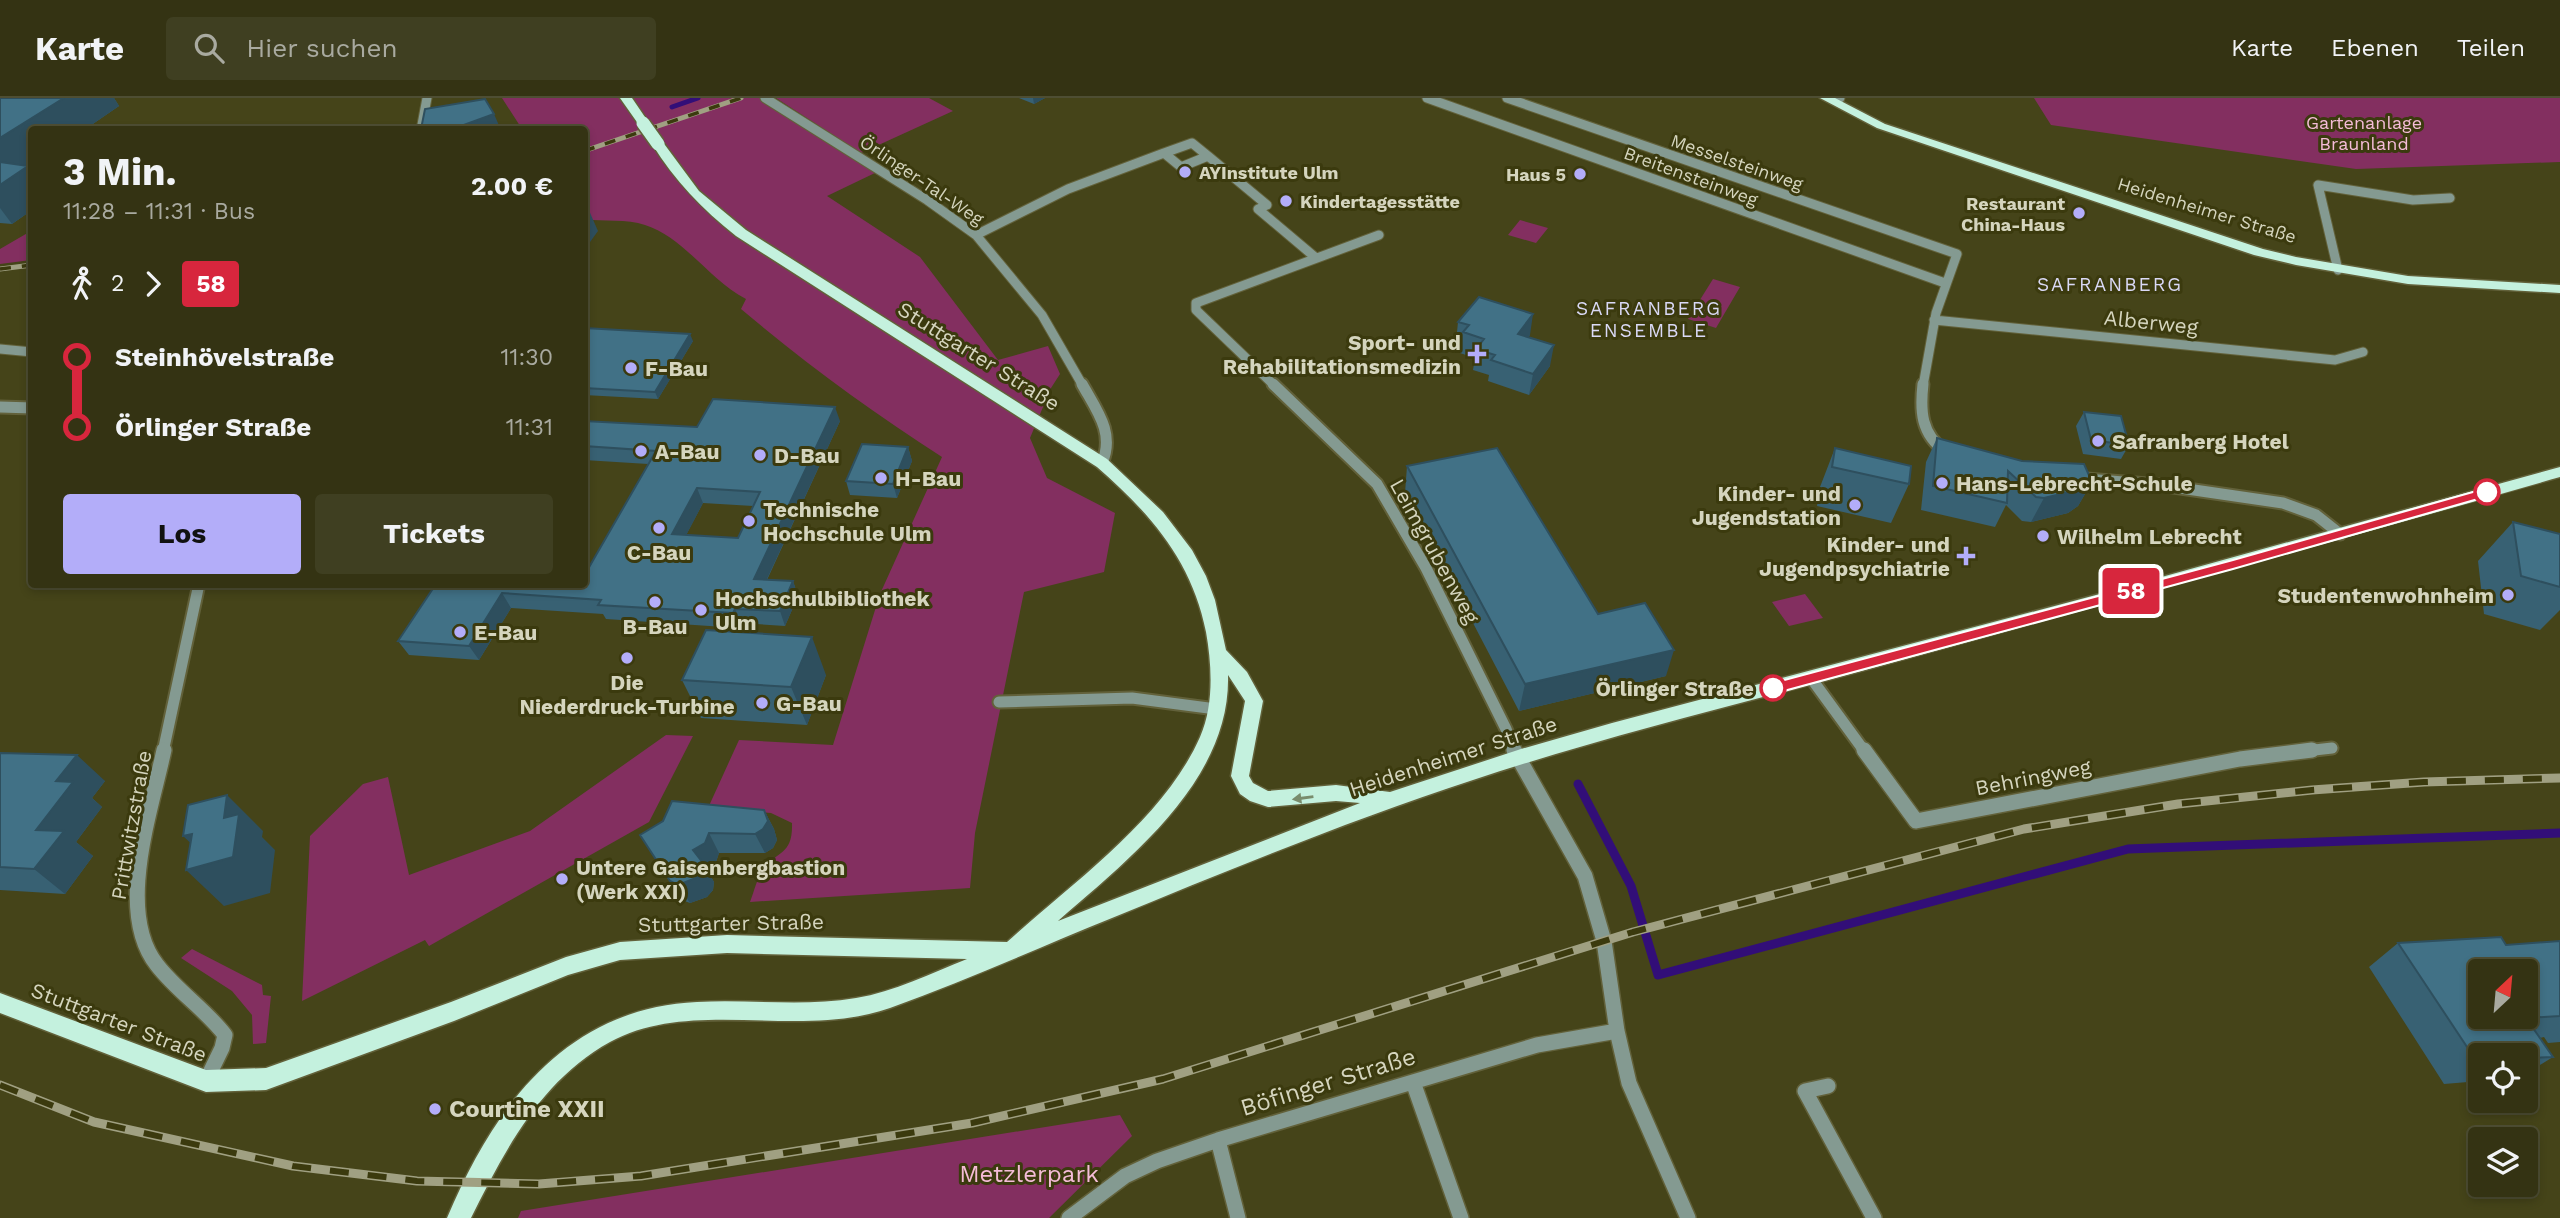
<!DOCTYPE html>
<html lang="de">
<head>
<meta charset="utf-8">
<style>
  :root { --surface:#343313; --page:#3f3f21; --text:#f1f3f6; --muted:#a9aaa0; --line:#4e4e33; --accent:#b3adf9 }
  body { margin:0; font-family:"Work Sans",sans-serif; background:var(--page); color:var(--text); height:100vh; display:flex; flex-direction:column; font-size:26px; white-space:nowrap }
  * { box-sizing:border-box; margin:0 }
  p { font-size:23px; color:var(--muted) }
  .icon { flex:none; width:38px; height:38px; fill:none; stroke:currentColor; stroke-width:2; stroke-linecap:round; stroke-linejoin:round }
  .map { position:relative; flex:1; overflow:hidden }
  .details { position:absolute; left:28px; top:28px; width:560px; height:462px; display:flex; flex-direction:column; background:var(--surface); border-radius:7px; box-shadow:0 4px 10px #0003,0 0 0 2px var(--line) }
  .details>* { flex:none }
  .badge { padding:0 14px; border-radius:5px; font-size:24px; line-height:46px }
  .needle { width:46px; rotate:26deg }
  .controls { position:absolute; left:2468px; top:861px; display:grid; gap:14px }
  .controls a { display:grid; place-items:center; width:70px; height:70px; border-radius:7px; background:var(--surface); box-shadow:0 4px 10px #0003,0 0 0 2px var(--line); font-size:35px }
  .map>.badge { position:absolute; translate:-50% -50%; box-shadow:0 0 0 4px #fff }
  .legs { display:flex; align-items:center; gap:10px; height:77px; padding:0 35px; font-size:23px }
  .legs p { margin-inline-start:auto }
  .summary { display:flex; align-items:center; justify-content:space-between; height:119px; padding:0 35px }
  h1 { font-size:38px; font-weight:700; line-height:52px }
  .primary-button { display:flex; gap:14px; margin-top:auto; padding:14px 35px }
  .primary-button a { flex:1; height:80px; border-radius:7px; background:var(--accent); color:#111; font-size:28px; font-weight:700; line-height:80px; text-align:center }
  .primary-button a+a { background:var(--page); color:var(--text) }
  ul { padding:0 35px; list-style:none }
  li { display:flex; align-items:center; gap:24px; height:70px; font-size:26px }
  li i { display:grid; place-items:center; width:10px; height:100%; margin:0 9px; background:currentColor }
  li i::after { content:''; width:18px; height:18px; margin:-9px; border:5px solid; border-radius:50%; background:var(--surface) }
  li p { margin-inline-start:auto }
  li:first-child i { background:linear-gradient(#0000 50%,currentColor 0) }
  li:last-child i { background:linear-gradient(currentColor 50%,#0000 0) }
  header { display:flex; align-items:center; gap:42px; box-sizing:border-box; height:98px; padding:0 35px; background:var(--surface); border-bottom:2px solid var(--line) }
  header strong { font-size:33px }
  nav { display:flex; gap:38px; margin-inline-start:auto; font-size:24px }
  .search { width:490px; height:63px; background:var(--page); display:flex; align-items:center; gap:18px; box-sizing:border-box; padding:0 24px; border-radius:7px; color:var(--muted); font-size:26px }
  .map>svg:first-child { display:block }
</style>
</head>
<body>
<header>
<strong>Karte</strong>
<div class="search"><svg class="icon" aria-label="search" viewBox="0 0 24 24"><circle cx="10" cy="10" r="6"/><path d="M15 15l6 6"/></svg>Hier suchen</div>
<nav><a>Karte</a><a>Ebenen</a><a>Teilen</a></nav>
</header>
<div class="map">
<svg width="2560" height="1120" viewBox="0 0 2560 1120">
  <rect width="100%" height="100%" fill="#454419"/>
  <path fill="#832f60" d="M502 0H760L877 74 827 98 920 159 998 262 1048 248 1060 276 1051 290 1030 340 1047 380 1115 415 1104 474 1024 494 975 735 970 790 750 804C754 794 757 780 763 772 777 752 793 758 792 725L771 715 708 710 739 642 833 647 880 496 942 359C872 314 805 265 741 211L746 201C708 181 685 140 645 127 627 121 603 123 585 122L584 32 522 31Z
    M776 0H929L953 13 861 55Z
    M2034 0H2560V64L2356 71 2051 27Z
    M1520 122 1548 130 1536 145 1508 137Z
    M31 133V162L0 166V151Z
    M1713 181 1740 189 1716 230 1688 221Z
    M1805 496 1823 520 1789 528 1772 504Z
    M666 637 693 638 649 724 429 848 425 842 302 903 310 738 363 686 388 679 409 777 530 733Z
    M192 851 262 887 263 897 271 898 266 945 253 946 252 917 232 893 181 860Z
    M1120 1017 1132 1038 1049 1120H518L521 1113Z"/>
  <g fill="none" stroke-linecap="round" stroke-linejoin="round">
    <path stroke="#320e78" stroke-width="5" d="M672 9 698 0"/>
    <path stroke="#320e78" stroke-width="9" d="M1578 686 1631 788 1658 877 2128 751 2560 735"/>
    <defs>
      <path id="minor-far2" d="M765 0 927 102 976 137 1042 217 1083 288
        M1427 0 1945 185
        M1507 0 1957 156 1936 215 1923 288
        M1834 0H1840
        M421 32 427 0
        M1192 45 1208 58 1181 69 1164 55Z
        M1208 58 1267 107 1258 111 1316 160
        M976 137 1068 91 1164 55
        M2338 172 2318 87 2413 102 2450 100
        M1934 222 2335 262 2363 254
        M0 251 32 254
        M1275 288 1196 212V205L1379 137"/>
      <path id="minor-far1" d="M1082 286C1097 313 1115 335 1102 365
        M1273 286 1377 386 1426 470 1506 631 1515 654
        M1923 286C1920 313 1921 336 1945 353
        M0 309 32 310
        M2074 380 2160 387 2283 405 2316 417 2340 436
        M1811 580 1865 654
        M999 604 1132 600 1216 611
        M163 654 199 486
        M2297 654 2332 650"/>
      <path id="minor" d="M164 652C151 713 115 814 157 867 177 893 205 911 225 937L222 950 206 983
        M1514 652 1585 778 1604 843 1617 933 1629 985 1688 1120
        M1864 652 1916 723 2240 661 2312 652
        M1413 984 1461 1120
        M1828 988 1805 993 1874 1120
        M1218 1042 1238 1120
        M1069 1120 1125 1078 1157 1063 1218 1042 1537 947 1617 933"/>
      <path id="major" d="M620 0H632L649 25 647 27H639Z
        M1820 0H1835L1885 26 2263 151 2296 159 2408 178 2560 187V195L2408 186 2296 167 2254 157 1877 30Z
        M654 43H662L699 93 746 132 1107 361 1163 414 1192 452 1206 478 1215 502 1226 552 1247 574 1263 603 1249 678 1253 685 1268 693 1336 687 1390 694 1521 651 1612 625 2111 493 2560 369V379C2330 445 2099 508 1868 571 1736 607 1603 639 1473 682 1351 722 1231 771 1112 820 1038 850 965 883 890 910 800 942 693 899 610 944 541 982 505 1052 471 1120H447C494 1008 566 910 697 904 750 901 803 909 856 900 894 894 931 875 967 861L727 855 620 862 568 877 454 923 266 992 206 994 0 915V895L206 972 266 970 451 904 566 859 620 844 727 837 1007 844C1072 785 1164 721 1200 639 1214 607 1212 568 1206 534 1192 463 1150 415 1097 369L736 138C702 111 675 83 652 46ZM1228 577 1245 603 1231 678 1240 696 1250 703 1268 709 1336 703 1360 705 1058 823C1130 760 1231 682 1228 577Z"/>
    </defs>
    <use href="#minor-far2" stroke="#62613a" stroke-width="11"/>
    <use href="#minor-far1" stroke="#62613a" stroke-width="15"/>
    <use href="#minor" stroke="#62613a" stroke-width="18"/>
    <use href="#major" stroke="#62613a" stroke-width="3"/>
    <use href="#minor-far2" stroke="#849a91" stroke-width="9"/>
    <use href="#minor-far1" stroke="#849a91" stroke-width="11"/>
    <use href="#minor" stroke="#849a91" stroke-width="15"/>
    <use href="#major" fill="#c4f1de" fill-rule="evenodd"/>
    <defs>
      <path id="rail-far1" d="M584 53 741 0
        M0 171 32 167"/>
      <path id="rail" d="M0 987 94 1024 293 1068 417 1083 539 1086 641 1078 972 1025 1163 981 1633 834 2024 731 2178 706 2312 692 2424 684 2560 680"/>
    </defs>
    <use href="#rail-far1" stroke="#a0a082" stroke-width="5"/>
    <use href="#rail" stroke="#a0a082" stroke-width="9"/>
    <use href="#rail-far1" stroke="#3b3a0e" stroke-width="3.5" stroke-dasharray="11" stroke-linecap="butt"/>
    <use href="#rail" stroke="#3b3a0e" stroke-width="6" stroke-dasharray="19" stroke-linecap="butt"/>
    <defs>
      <path id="major-bridge" d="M643 25 658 46"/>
    </defs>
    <use href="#major-bridge" stroke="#62613a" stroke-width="16" stroke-linecap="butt"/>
    <use href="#major-bridge" stroke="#c4f1de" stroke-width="13"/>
  </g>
  <path fill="#386173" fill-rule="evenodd" d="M0 0H114L119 8 84 32H32V66L28 68 32 72V112L12 126 0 125Z
    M1019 0H1045L1034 6Z
    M1458 224 1530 237 1528 239 1550 268 1529 297 1488 283 1489 277 1473 272 1475 260 1460 255 1462 246 1456 244Z
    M584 230 693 243 658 301 584 297Z
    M2084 314 2129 347 2121 361 2083 356 2076 328Z
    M584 323 697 329 840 323 767 482 793 483 798 498 785 528 741 525 739 530 606 521 603 516 511 510 479 562 409 557 398 543 436 486 588 471 648 366 584 362ZM703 405 753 408 738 440 686 437Z
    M1937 340 2092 384 2078 408 2068 415 2031 424 2022 423 2006 407 1995 429 1921 412 1926 364Z
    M908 349 912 363 897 400 850 397 846 383Z
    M1835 350 1909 386 1891 425 1817 408 1820 389Z
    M1407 368 1598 516 1666 578 1519 613 1405 395Z
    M2513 424 2560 436V512L2540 532 2484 516 2478 463Z
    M826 577 807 627 701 620 682 582Z
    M0 655 105 683 92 700 102 709 76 744 93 758 65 796 0 792Z
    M764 712 774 731 777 742 773 750 765 755H719L716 764 706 770 714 784 713 792 707 799 690 805 682 802 640 737Z
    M2560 843V944L2548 945 2544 939 2540 940 2553 959 2525 976V957H2480V983L2444 986 2369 869 2398 845 2506 847Z"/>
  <path fill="#2e4f5e" d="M64 0H114L119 8 84 32H32V66L28 68 32 72V112L12 126 0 110V40Z
    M1033 0H1045L1034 6Z
    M494 16 501 32H450Z
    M584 101 598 133 585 151 584 149Z
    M1533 216 1530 237 1515 256 1518 236Z
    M690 236 693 243 658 301 655 294Z
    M1554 247 1550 268 1529 297 1533 276Z
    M835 309 840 323 760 496 754 481Z
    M908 349 912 363 897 400 893 386Z
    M2092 384 2078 408 2068 415 2031 424 2044 400Z
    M697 390 703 405 679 451 672 436Z
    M793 483 798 498 785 528 780 513Z
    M502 495 511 510 479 562 469 548Z
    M735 511 741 525 739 530 733 515Z
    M812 539 826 577 807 627 791 589Z
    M1674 552 1666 578 1519 613 1525 586Z
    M77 657 105 683 92 700 102 709 76 744 93 758 65 796 34 771 36 732 56 683Z
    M227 697 263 733 262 739 275 752 270 795 224 808 186 772 212 765 183 738 224 720Z
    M764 712 774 731 777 742 773 750 765 755 755 736Z
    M709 735 719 755 716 764 706 770 714 784 713 792 707 799 690 805 678 787 693 752Z"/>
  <path fill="#417186" stroke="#2e4f5e" stroke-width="2" fill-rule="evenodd" d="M0 0H64L0 40Z
    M485 1 494 16 450 32H431L422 26 425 11Z
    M0 64 28 68 0 87Z
    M1479 199 1533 216 1518 236 1554 247 1533 276 1491 262 1495 257 1476 251 1484 241 1463 234 1469 227 1458 224Z
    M584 230 690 236 655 294 584 290Z
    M713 301 835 309 754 481 793 483 780 513 735 511 733 515 598 507 601 502 502 495 469 548 398 543 436 486H584V471H588L656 353 584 348V323L697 329ZM697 390 760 394 738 440 672 436Z
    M2084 314 2121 318 2129 347 2091 342Z
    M1937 340 2022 363 2084 366 2092 384 2082 391 2044 400 2036 399 2008 373 2007 405 1933 388Z
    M862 346 908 349 893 386 846 383Z
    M1497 350 1598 516 1645 505 1674 552 1525 586 1407 368Z
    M1835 350 1911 368 1909 386 1832 369Z
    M2513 424 2560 436V489L2521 478Z
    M706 532 812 539 791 589 682 582Z
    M0 655 77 657 56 683 73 684 36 732 64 733 34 771 0 769Z
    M227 697 224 720 239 716 233 759 186 772 192 736 183 738 188 707Z
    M672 703 764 712 768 723 763 731 755 736 709 735 705 745 693 752 703 765 702 773 696 780 678 787 670 783 640 737 663 723Z
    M2501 839 2506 847 2560 843V918L2526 920 2553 959 2525 960V957H2480V963L2477 964 2398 845ZM2480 873H2525V919H2480Z"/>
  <defs><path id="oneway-solid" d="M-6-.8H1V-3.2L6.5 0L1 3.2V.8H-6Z" transform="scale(1.75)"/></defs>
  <use fill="#798c6c" href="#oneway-solid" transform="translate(1303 700) rotate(172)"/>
  <path fill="#d7263d" stroke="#fff" stroke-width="2" d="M2487 390 2494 394 2492 397 2233 471 1773 596 1766 590 1773 585 2233 462Z"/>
  <g fill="#b3adf9" stroke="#3b3a0e" stroke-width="2.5">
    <circle cx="1185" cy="74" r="7"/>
    <circle cx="1580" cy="76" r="7"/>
    <circle cx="1286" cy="103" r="7"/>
    <circle cx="2079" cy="115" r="7"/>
    <path d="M1473.5 245.5h7v7h7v7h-7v7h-7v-7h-7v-7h7z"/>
    <circle cx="631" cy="270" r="7"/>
    <circle cx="2098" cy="343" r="7"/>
    <circle cx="641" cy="353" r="7"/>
    <circle cx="760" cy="357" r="7"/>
    <circle cx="881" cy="380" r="7"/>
    <circle cx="1942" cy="385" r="7"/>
    <circle cx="1855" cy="407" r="7"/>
    <circle cx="749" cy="423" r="7"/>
    <circle cx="659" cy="430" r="7"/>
    <circle cx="2043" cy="438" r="7"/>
    <path d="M1962.5 447.5h7v7h7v7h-7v7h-7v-7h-7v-7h7z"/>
    <circle cx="2508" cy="497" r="7"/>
    <circle cx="655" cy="504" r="7"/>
    <circle cx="701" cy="512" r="7"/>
    <circle cx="460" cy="534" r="7"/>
    <circle cx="627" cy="560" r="7"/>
    <circle cx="762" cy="605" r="7"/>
    <circle cx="562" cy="781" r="7"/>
    <circle cx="435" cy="1011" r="7"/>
  </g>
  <g fill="#fff" stroke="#d7263d" stroke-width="3.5">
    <circle cx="2487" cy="394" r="12"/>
    <circle cx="1773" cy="590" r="12"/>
  </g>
  <g text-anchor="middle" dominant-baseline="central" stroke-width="6" stroke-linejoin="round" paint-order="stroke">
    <g font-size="18" fill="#f5bcd8" stroke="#3b3a0e">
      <text x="2364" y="24">Gartenanlage<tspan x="2364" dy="21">Braunland</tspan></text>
    </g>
    <g font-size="18" fill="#d5d5be" stroke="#3b3a0e">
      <text transform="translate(1737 64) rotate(19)">Messelsteinweg</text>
      <text transform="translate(1691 78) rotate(20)">Breitensteinweg</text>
      <text transform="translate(922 82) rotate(34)">Örlinger-Tal-Weg</text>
      <text transform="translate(2207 112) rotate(17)">Heidenheimer Straße</text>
    </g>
    <g font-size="18" font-weight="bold" fill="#d5d5be" stroke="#3b3a0e" text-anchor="start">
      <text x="1199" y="74">AYInstitute Ulm</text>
      <text x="1566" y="76" text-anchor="end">Haus 5</text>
      <text x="1300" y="103">Kindertagesstätte</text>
      <text x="2065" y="105" text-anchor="end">Restaurant<tspan x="2065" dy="21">China-Haus</tspan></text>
    </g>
    <g font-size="19" letter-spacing="2" fill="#dad9f6" stroke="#3b3a0e">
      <text x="2110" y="186">SAFRANBERG</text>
      <text x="1649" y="210">SAFRANBERG<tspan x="1649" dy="22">ENSEMBLE</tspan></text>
    </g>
    <g font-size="21" fill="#d5d5be" stroke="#3b3a0e">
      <text transform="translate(2151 224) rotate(6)">Alberweg</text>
      <text transform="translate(979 258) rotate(32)">Stuttgarter Straße</text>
      <text transform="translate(1435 453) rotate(61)">Leimgrubenweg</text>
      <text transform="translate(1453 658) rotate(-18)">Heidenheimer Straße</text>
      <text transform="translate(2033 679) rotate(-11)">Behringweg</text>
      <text transform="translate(131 727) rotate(-80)">Prittwitzstraße</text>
      <text transform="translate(731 825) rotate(-1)">Stuttgarter Straße</text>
      <text transform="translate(119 924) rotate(21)">Stuttgarter Straße</text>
    </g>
    <g font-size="21" font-weight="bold" fill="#d5d5be" stroke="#3b3a0e" text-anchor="start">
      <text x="1461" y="244" text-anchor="end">Sport- und<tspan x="1461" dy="24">Rehabilitationsmedizin</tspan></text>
      <text x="645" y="270">F-Bau</text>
      <text x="2112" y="343">Safranberg Hotel</text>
      <text x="655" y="353">A-Bau</text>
      <text x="774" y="357">D-Bau</text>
      <text x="895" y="380">H-Bau</text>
      <text x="1956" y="385">Hans-Lebrecht-Schule</text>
      <text x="1841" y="395" text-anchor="end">Kinder- und<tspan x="1841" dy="24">Jugendstation</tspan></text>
      <text x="763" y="411">Technische<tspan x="763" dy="24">Hochschule Ulm</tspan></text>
      <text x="2057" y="438">Wilhelm Lebrecht</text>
      <text x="1950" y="446" text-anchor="end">Kinder- und<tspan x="1950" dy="24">Jugendpsychiatrie</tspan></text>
      <text x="659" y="454" text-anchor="middle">C-Bau</text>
      <text x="2494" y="497" text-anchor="end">Studentenwohnheim</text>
      <text x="715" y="500">Hochschulbibliothek<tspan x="715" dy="24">Ulm</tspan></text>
      <text x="655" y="528" text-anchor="middle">B-Bau</text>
      <text x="474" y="534">E-Bau</text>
      <text x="627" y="584" text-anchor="middle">Die<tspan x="627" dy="24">Niederdruck-Turbine</tspan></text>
      <text x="776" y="605">G-Bau</text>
      <text x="576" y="769">Untere Gaisenbergbastion<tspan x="576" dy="24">(Werk XXI)</tspan></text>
    </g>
    <g font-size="21" font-weight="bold" fill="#d5d5be" stroke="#3b3a0e" text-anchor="end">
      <text x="1754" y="590">Örlinger Straße</text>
    </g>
    <g font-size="24" fill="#d5d5be" stroke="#3b3a0e">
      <text transform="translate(1328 984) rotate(-17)">Böfinger Straße</text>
    </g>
    <g font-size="24" font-weight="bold" fill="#d5d5be" stroke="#3b3a0e" text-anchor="start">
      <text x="449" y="1011">Courtine XXII</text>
    </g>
    <g font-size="24" fill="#f5bcd8" stroke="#3b3a0e">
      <text x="1029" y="1076">Metzlerpark</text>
    </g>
  </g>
</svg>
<div class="controls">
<a><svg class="needle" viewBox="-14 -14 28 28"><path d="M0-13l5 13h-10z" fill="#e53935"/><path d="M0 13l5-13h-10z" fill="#a9aaa0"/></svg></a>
<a><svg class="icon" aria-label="locate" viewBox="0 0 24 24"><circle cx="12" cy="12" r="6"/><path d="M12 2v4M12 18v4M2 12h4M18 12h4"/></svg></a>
<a><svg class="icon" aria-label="layers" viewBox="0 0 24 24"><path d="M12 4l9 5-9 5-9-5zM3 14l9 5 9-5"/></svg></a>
</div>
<b class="badge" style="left:2131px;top:493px;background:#d7263d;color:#fff">58</b>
<section class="details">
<div class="summary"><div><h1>3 Min.</h1><p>11:28 – 11:31 · Bus</p></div><b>2.00 €</b></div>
<div class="legs"><svg class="icon" aria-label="walk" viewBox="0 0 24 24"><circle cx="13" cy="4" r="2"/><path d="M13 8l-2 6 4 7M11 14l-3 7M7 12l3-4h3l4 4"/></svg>2<svg class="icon" aria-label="forward" viewBox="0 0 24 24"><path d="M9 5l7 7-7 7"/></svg><b class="badge" style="background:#d7263d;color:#fff">58</b></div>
<ul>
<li><i style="color:#d7263d"></i><b>Steinhövelstraße</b><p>11:30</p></li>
<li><i style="color:#d7263d"></i><b>Örlinger Straße</b><p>11:31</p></li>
</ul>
<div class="primary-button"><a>Los</a><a>Tickets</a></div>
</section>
</div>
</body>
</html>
